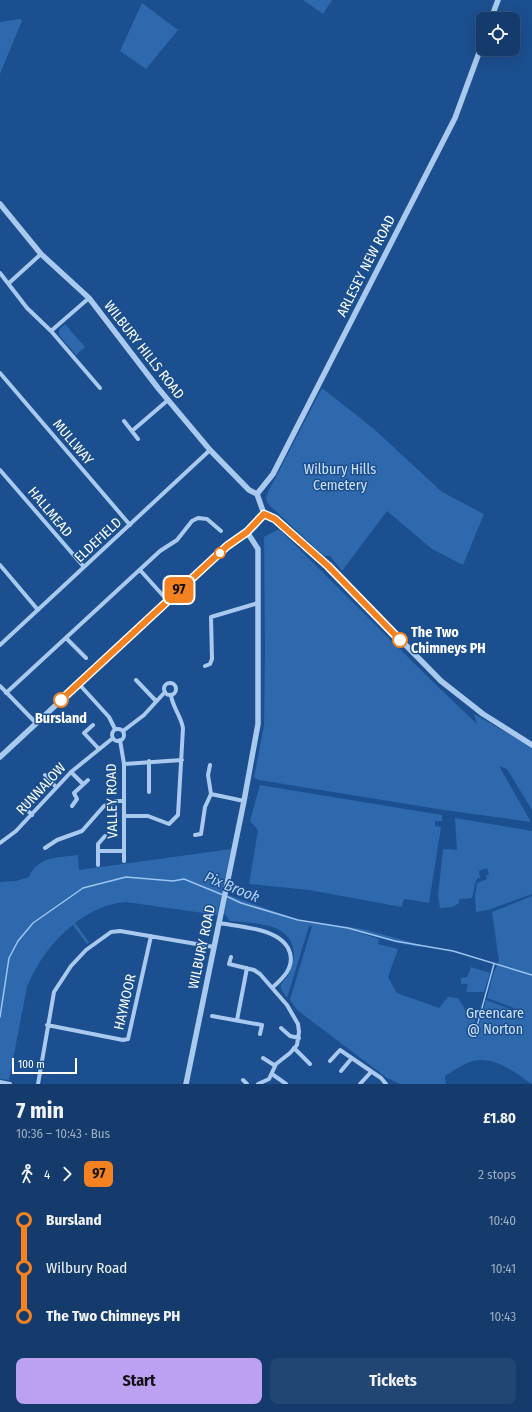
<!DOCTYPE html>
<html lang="en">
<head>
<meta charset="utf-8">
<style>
  :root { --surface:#143b6b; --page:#214673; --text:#f1f3f6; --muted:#9dadc1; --line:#33557e; --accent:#bca0f2 }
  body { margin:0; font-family:"Fira Sans Condensed",sans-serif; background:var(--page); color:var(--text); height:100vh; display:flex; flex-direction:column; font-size:15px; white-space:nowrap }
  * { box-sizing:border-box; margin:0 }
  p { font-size:13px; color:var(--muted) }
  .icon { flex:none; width:22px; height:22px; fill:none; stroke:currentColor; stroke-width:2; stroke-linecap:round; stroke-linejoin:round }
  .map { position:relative; height:1084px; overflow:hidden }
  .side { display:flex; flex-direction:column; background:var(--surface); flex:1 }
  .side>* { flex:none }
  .badge { padding:0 8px; border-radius:6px; font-size:14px; line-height:26px }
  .fabs { position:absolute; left:476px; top:12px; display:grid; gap:8px }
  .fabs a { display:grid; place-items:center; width:44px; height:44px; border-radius:8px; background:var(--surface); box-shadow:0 4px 16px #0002,0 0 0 1px var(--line); font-size:20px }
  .scale { position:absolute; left:12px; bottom:10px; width:65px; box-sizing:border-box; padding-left:4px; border:2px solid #fff; border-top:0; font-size:11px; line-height:14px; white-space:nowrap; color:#fff; -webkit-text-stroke:3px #1b4f8f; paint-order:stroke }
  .map>.badge { position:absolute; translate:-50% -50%; box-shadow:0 0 0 2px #fff }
  .legs { display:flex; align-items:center; gap:6px; height:44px; padding:0 16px; font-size:13px }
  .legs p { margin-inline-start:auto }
  .headline { display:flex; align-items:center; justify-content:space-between; height:68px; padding:0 16px }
  h1 { font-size:22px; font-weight:700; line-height:30px }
  .action { display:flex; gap:8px; margin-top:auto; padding:8px 16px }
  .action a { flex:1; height:46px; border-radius:8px; background:var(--accent); color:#111; font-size:16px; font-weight:700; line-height:46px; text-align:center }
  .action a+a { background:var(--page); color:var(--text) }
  ul { padding:0 16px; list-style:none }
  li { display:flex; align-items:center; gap:14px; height:48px; font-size:15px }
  li i { display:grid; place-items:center; width:6px; height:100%; margin:0 5px; background:currentColor }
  li i::after { content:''; width:10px; height:10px; margin:-5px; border:3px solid; border-radius:50%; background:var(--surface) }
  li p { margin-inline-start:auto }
  li:first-child i { background:linear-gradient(#0000 50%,currentColor 0) }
  li:last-child i { background:linear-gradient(currentColor 50%,#0000 0) }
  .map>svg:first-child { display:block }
</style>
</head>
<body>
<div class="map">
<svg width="532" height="1084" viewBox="0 0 532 1084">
  <rect width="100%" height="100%" fill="#1b4f8f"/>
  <path fill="#2e69ad" d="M303 0H332L323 14Z
    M142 3 178 30 146 69 120 51Z
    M20 19 22 21 0 74V22Z
    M65 324 85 347 76 355 59 335V330Z
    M322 388 374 429 442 492 484 514 463 565 432 549 387 511 342 571 330 556H324L268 504 266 498 268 492Z
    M279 529 435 684 477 724 474 714 532 747V810L507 769 499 766 531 822 444 810 259 780 254 777 264 726 265 652 264 537Z
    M260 785 442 815V821H435V826L441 827 429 903 405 899 403 901 402 907 396 906 309 890 249 884 258 830 250 821Z
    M455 818 532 831V894L488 910 476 912 475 896 477 883 487 879 486 875H489L487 868 479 871 480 877 476 880 472 898 459 899V903L453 907 440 908 438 896 443 849 457 850Z
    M231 849 217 915 126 902C105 904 92 911 75 923L89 942 87 944 73 925C52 941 37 963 27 987L9 1080 0 1079V882L16 881 29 877C38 856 57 858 78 855L79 870Z
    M228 895 299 920 363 929 421 945 420 947 398 943 354 931 379 939 378 944 398 949 388 977 397 993 439 1008 448 997 458 998 466 1011 477 1014 473 1029 464 1028 477 1033 486 1000 513 1010 514 1008 487 998 493 974 499 961 492 912 532 896V1084C514 1072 493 1054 470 1062 461 1065 453 1071 445 1076L446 1084H400L387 1078 297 1010 290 1000 312 926H309L287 998 281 989V984C295 971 301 943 281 931 269 923 244 922 230 921L224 913Z
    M471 967 490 973 484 992H466L468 984H461V978L467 977Z"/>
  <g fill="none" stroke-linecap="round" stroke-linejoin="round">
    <path stroke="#9cc4f0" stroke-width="1.5" d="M226 896 241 903 298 920 348 928 395 941 453 951 532 975
      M0 1017 9 958 18 941 33 923 83 888 126 877 173 881 184 879 223 895
      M477 1026 494 964"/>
    <path stroke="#a9c9ee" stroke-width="4" d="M0 273 27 308 51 331 100 388
      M9 283 41 254
      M51 331 89 298
      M0 373 130 525
      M124 421 138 439
      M132 431 168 400
      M0 470 84 567
      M0 565 38 610
      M140 570 167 600
      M66 638 86 658
      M0 645 210 450
      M205 666 210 664 212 659 211 617 258 603
      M136 680 156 701
      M164 689a6 6 0 1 1 12 0a6 6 0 1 1-12 0Z
      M78 683 109 717 115 729
      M0 686 36 723
      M6 693 160 551 177 540 192 521 198 518 207 519 221 531
      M93 725 84 733 99 749
      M112 735a6 6 0 1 1 12 0a6 6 0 1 1-12 0Z
      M123 731 144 715 165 692
      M120 740 124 764V861
      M124 764 182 760
      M71 772 83 784
      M45 775 56 787
      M149 792V761
      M211 794 244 801
      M72 806 77 799 74 793 88 780
      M32 815 23 806 36 794
      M124 816H148L169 824 178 815 183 728C181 716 172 706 171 695
      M195 835 201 834 205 807 211 794 208 775 210 765
      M0 843 16 831 71 772 113 738
      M45 848 57 840 82 831 104 806 116 801H124
      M98 851H124
      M98 865V844L105 836
      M219 923C240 927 283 928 290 953 294 968 283 978 273 987
      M231 957 229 964 254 970 260 974 287 1005 298 1024 299 1032 297 1045 290 1053 276 1064 269 1079 258 1084
      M212 1016 262 1025 260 1034
      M237 1020 247 968
      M47 1025 123 1040 128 1039 151 936
      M281 1028 290 1036 299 1038
      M294 1048 310 1064
      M263 1058 274 1065
      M330 1061 340 1050 381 1078 386 1084
      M341 1071 352 1058
      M272 1074 286 1084
      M243 1080 247 1084
      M0 1082 10 1084
      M38 1084 54 992 71 966 86 950 111 932 120 931 214 947
      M360 1084 371 1072"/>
    <path stroke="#a9c9ee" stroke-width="5.5" d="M491 19 498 0
      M0 204 41 254 89 298 158 388 210 450 249 490 257 494 264 514
      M257 494 273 474 455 118 483 42
      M264 514 275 519 328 566 441 681 483 714 532 745
      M0 757 210 562C228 546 247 532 264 514
      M186 1084 244 801 258 724V549L247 532"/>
  </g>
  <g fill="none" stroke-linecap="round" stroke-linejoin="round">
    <defs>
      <path id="line-1" d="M61 700 227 546 247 532 264 514 275 519 328 566 400 640"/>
    </defs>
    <use href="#line-1" stroke="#fff" stroke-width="9"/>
    <use href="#line-1" stroke="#f58220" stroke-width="6"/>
  </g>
  <g fill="#fff" stroke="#f58220" stroke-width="2">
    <circle cx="220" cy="553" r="5"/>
    <circle cx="400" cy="640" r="7"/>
    <circle cx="61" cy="700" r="7"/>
  </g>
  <g text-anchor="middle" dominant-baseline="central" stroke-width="3" stroke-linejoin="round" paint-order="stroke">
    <g font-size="14" fill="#fff" stroke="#1b4f8f">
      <text transform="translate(366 266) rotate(-63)">ARLESEY NEW ROAD</text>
      <text transform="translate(144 350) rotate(52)">WILBURY HILLS ROAD</text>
      <text transform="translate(73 442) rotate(50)">MULLWAY</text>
      <text transform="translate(50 512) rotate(50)">HALLMEAD</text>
      <text transform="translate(98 540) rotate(-43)">ELDEFIELD</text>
      <text transform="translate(41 789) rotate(-47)">RUNNALOW</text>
      <text transform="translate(112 801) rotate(-91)">VALLEY ROAD</text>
      <text transform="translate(202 947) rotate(-78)">WILBURY ROAD</text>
      <text transform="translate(125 1002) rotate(-77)">HAYMOOR</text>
    </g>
    <g font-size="14" fill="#cfe3fa" stroke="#1b4f8f">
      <text x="340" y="469">Wilbury Hills<tspan x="340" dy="16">Cemetery</tspan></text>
      <text x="495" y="1013">Greencare<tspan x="495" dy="16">@ Norton</tspan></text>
    </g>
    <g font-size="14" font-weight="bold" fill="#fff" stroke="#1b4f8f" text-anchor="start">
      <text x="411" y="632">The Two<tspan x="411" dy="16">Chimneys PH</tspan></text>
      <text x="61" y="718" text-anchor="middle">Bursland</text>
    </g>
    <g font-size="15" font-style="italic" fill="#b5d3f5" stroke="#1b4f8f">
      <text transform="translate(232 887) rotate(22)">Pix Brook</text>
    </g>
  </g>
</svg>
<div class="fabs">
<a><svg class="icon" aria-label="locate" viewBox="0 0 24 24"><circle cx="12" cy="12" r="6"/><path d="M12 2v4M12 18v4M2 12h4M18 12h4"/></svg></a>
</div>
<div class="scale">100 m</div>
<b class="badge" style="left:179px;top:590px;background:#f58220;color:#111">97</b>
</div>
<section class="side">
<div class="headline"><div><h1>7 min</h1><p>10:36 – 10:43 · Bus</p></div><b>£1.80</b></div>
<div class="legs"><svg class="icon" aria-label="walk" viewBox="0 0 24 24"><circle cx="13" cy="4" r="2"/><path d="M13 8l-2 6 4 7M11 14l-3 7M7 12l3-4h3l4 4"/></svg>4<svg class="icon" aria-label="forward" viewBox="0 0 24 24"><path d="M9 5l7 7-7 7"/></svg><b class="badge" style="background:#f58220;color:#111">97</b><p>2 stops</p></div>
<ul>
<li><i style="color:#f58220"></i><b>Bursland</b><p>10:40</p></li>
<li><i style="color:#f58220"></i><span>Wilbury Road</span><p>10:41</p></li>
<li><i style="color:#f58220"></i><b>The Two Chimneys PH</b><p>10:43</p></li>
</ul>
<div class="action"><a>Start</a><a>Tickets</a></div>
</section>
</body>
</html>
